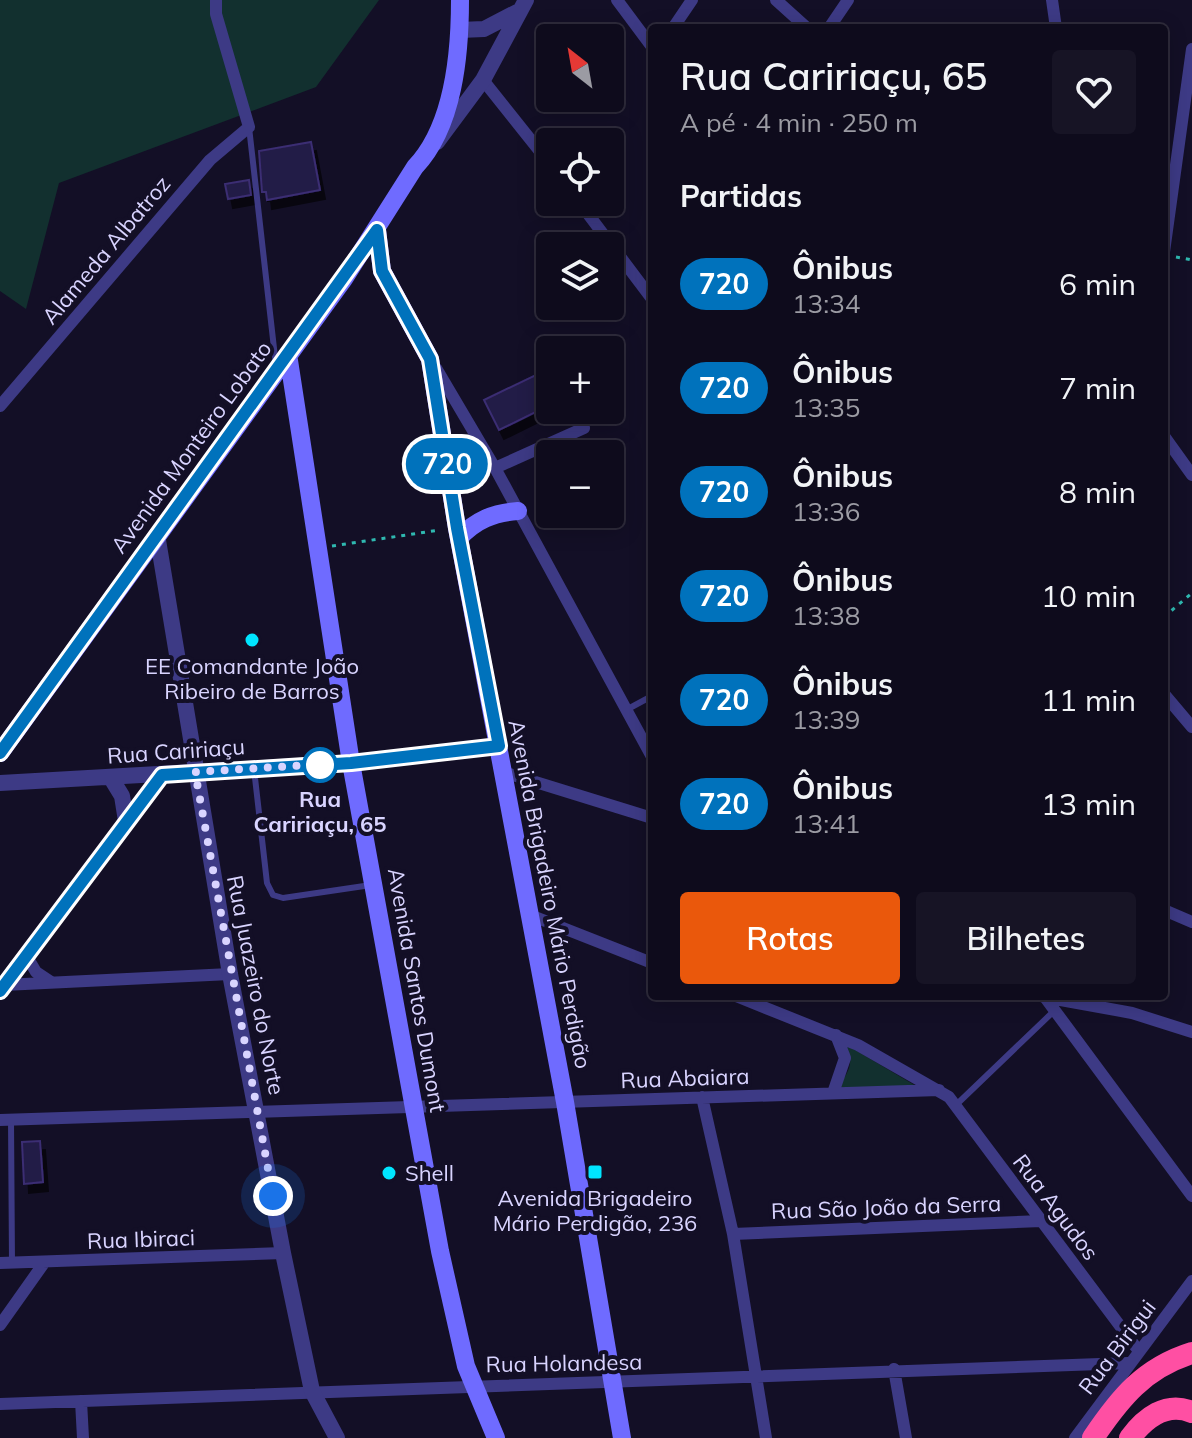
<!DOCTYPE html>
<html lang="pt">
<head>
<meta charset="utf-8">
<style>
  :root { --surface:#0e0b1c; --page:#171425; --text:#f1f3f6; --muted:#9b9ba3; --line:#2e2b3b; --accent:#ea580c }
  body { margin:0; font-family:Mulish,sans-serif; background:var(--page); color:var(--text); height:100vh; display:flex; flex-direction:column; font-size:30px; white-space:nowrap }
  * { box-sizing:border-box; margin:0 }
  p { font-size:26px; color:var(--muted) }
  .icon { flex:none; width:44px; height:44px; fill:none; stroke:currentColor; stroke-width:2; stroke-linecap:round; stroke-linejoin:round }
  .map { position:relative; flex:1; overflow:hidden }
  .details { position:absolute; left:648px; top:24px; width:520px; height:976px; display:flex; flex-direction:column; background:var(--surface); border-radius:8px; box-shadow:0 4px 20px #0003,0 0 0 2px var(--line) }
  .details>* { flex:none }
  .badge { padding:0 16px; border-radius:26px; font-size:28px; line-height:52px }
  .needle { width:52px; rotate:329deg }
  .fabs { position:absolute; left:536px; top:24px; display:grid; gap:16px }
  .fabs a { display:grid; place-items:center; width:88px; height:88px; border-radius:8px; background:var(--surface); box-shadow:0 4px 20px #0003,0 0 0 2px var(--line); font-size:40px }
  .you { position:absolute; width:40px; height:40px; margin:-20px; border:6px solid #fff; border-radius:50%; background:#1a73e8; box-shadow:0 0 0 12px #1a73e833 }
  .map>.badge { position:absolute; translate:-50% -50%; box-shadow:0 0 0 4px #fff }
  h2 { padding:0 32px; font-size:30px; line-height:72px }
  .round { display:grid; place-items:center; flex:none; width:84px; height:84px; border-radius:8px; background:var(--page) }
  .overview { display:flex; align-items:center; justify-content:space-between; height:136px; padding:0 32px }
  h1 { font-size:38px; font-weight:600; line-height:60px }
  .primary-button { display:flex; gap:16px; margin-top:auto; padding:16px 32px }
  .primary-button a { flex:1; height:92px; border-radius:8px; background:var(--accent); color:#fff; font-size:32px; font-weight:600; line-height:92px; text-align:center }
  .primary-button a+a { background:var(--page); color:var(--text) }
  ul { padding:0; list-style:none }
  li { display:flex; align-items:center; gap:24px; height:104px; padding:0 32px }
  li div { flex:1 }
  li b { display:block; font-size:30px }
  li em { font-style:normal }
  li .badge { min-width:88px; font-weight:700; text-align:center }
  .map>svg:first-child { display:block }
</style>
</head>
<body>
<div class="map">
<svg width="1192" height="1438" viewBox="0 0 1192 1438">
  <defs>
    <filter id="shadow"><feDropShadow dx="5" dy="9" stdDeviation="0" flood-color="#0009"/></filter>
  </defs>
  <rect width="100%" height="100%" fill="#130f26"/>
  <path fill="#12302f" d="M0 0H379L316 87 59 183 26 309 0 291Z
    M845 1044 916 1086 836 1089C848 1073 856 1064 845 1044Z"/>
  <path fill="#241b47" stroke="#3b2d73" stroke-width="2" filter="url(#shadow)" d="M311 142 320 190 267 200 266 192H262L259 151Z
    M249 180 251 195 228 199 225 184Z
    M540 373 550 394V405L499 430 484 400Z
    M40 1141 43 1182 24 1184 22 1142Z"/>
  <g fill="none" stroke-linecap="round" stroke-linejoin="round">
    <path stroke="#2fb8b0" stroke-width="3" stroke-dasharray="4 6" stroke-linecap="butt" d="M1176 257 1192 260
      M332 546 440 530
      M1164 617 1192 593"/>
    <path stroke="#3d3a85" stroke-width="6" d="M249 127 276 366
      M626 710 652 696
      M254 769 267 883 273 895 283 898 371 885
      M956 1105 1054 1011
      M11 1120 12 1263"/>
    <path stroke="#3d3a85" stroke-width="12" d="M617 0 652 47
      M776 0 807 28
      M1052 0 1056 28
      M673 28 692 0
      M829 28 848 0
      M483 80 550 164
      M579 202 652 299
      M1164 252 1192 49
      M436 368 495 468 652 757
      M0 406 210 160 249 127 216 14V0
      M1164 436 1192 475
      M495 468 584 428
      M1164 694 1192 727
      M503 772 652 818
      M1164 910 1192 922
      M530 915 652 963
      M26 955 36 972 51 982
      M4 985 230 974
      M736 996 858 1045 949 1097 1138 1350
      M1044 996 1192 1196
      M1044 997 1132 1013 1192 1032
      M833 1093 845 1058 836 1035
      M702 1097 733 1234 766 1438
      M0 1120 939 1090
      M733 1234 1041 1221
      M0 1263 283 1253
      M0 1325 44 1263
      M894 1369 906 1438
      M81 1401 83 1438
      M0 1404 1128 1363
      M1075 1438 1192 1281"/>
    <path stroke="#3d3a85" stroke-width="16" d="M460 30 484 29 517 12
      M437 142 483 80 526 0
      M157 534 230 974 283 1253 312 1391 337 1438
      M111 778 122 796 126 821
      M0 783 351 763 499 746
      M0 990 162 775"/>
    <path stroke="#6f6bff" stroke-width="18" d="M377 230 382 271 430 359 457 528 565 1102 622 1438
      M288 354 351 763 440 1251 466 1366 496 1438
      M459 538C476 520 493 513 518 511
      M0 753 344 279 415 167C454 126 460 54 460 0"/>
    <path stroke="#ff4fa3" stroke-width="22" d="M1093 1438C1120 1398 1144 1368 1192 1353
      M1130 1438C1145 1418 1166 1401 1192 1412"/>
  </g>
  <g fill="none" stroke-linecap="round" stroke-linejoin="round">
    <defs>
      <path id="line" d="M0 753 377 230 382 271 430 359 457 528 499 746 351 763 162 775 0 991"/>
    </defs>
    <use href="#line" stroke="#fff" stroke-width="18"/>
    <use href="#line" stroke="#0072bc" stroke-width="12"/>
    <path stroke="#d9d4ff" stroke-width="8" stroke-dasharray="0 14.4" d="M273 1196 195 772 325 764 320 765"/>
  </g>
  <g fill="#00e5ff" stroke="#130f26" stroke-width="3">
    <circle cx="252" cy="640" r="8"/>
    <rect x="587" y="1164" width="16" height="16" rx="4"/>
    <circle cx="389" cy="1173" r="8"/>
  </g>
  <circle fill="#fff" stroke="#0072bc" stroke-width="4" cx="320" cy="765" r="16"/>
  <g text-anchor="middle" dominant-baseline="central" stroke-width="8" stroke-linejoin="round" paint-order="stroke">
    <g font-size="22" fill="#d9d4ff" stroke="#130f26">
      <text transform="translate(106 250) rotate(-50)">Alameda Albatroz</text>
      <text transform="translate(191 447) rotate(-54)">Avenida Monteiro Lobato</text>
      <text transform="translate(176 751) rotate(-4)">Rua Caririaçu</text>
      <text transform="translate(550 894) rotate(79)">Avenida Brigadeiro Mário Perdigão</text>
      <text transform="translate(256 985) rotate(79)">Rua Juazeiro do Norte</text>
      <text transform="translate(417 990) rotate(80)">Avenida Santos Dumont</text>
      <text transform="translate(685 1078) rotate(-2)">Rua Abaiara</text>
      <text transform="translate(886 1207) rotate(-2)">Rua São João da Serra</text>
      <text transform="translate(1056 1207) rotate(53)">Rua Agudos</text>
      <text transform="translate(141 1239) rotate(-2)">Rua Ibiraci</text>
      <text transform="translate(1117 1347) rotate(-53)">Rua Birigui</text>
      <text transform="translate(564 1363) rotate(-1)">Rua Holandesa</text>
    </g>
    <g font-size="22" fill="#d9d4ff" stroke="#130f26">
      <text x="252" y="666">EE Comandante João<tspan x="252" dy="25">Ribeiro de Barros</tspan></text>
      <text x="405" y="1173" text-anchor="start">Shell</text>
      <text x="595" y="1198">Avenida Brigadeiro<tspan x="595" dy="25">Mário Perdigão, 236</tspan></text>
    </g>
    <g font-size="22" font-weight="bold" fill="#d9d4ff" stroke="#130f26">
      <text x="320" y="799">Rua<tspan x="320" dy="25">Caririaçu, 65</tspan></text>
    </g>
  </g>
</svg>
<div class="fabs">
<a><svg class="needle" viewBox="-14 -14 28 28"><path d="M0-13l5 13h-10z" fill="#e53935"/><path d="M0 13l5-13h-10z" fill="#9b9ba3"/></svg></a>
<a><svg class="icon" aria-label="locate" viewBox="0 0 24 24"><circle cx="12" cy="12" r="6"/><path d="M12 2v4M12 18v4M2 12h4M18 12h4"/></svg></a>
<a><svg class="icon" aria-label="layers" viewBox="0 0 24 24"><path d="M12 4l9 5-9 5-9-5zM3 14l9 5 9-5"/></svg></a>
<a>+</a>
<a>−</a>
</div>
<div class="you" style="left:273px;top:1196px"></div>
<b class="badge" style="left:447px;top:464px;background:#0072bc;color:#fff">720</b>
<section class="details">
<div class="overview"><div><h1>Rua Caririaçu, 65</h1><p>A pé · 4 min · 250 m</p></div><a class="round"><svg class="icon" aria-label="heart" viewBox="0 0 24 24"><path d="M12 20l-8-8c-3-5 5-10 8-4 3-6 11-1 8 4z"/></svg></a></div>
<h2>Partidas</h2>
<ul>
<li><span class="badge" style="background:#0072bc;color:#fff">720</span><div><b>Ônibus</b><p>13:34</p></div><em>6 min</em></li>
<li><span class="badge" style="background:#0072bc;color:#fff">720</span><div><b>Ônibus</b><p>13:35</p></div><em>7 min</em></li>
<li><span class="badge" style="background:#0072bc;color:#fff">720</span><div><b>Ônibus</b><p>13:36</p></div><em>8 min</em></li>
<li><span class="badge" style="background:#0072bc;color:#fff">720</span><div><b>Ônibus</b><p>13:38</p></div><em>10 min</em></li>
<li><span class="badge" style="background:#0072bc;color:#fff">720</span><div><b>Ônibus</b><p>13:39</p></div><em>11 min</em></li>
<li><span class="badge" style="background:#0072bc;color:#fff">720</span><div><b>Ônibus</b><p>13:41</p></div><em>13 min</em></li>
</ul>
<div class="primary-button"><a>Rotas</a><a>Bilhetes</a></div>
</section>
</div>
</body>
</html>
